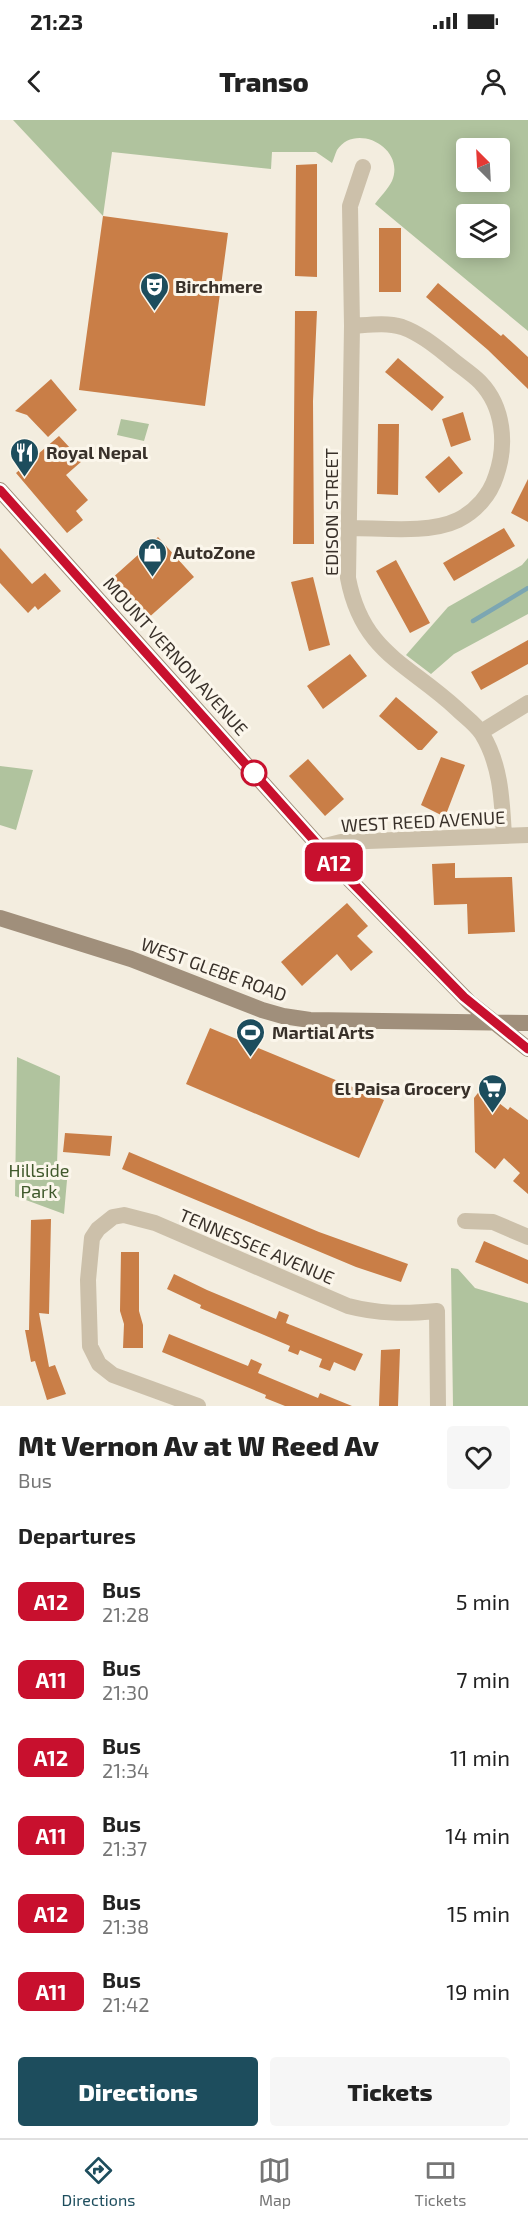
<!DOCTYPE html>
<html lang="en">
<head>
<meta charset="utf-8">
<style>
  :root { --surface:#fff; --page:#f6f6f6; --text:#222; --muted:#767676; --line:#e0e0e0; --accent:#1d4d5d }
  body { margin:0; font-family:"Exo 2",sans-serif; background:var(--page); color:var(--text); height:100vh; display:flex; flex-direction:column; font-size:22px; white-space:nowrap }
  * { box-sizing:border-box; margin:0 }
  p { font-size:20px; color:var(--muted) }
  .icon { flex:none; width:33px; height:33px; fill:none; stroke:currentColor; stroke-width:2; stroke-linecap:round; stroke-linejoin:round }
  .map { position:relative; height:1286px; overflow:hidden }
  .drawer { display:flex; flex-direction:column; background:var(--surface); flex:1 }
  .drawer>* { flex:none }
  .badge { padding:0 12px; border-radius:9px; font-size:21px; line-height:39px }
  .needle { width:39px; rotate:336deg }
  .fabs { position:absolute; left:456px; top:18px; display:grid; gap:12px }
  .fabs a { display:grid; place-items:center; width:54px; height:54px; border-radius:6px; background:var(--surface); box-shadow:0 3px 15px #0003; font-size:30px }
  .map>.badge { position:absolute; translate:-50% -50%; box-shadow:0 0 0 3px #fff }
  h2 { padding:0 18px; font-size:22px; line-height:54px }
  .round { display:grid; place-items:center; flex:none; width:63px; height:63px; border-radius:6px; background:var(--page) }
  .headline { display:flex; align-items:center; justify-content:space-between; height:102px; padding:0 18px }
  h1 { font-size:28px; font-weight:800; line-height:45px }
  .button { display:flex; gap:12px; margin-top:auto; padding:12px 18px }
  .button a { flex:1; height:69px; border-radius:6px; background:var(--accent); color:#fff; font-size:24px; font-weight:800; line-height:69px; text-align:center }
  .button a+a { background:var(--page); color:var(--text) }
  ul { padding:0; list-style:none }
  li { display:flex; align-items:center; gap:18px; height:78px; padding:0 18px }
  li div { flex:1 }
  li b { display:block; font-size:22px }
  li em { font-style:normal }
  li .badge { min-width:66px; font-weight:700; text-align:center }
  .status { display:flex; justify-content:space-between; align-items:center; height:42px; padding:0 30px; background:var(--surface); direction:ltr }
  .status svg { height:16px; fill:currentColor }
  header { display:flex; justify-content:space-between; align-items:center; height:78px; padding:0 18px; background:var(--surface); font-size:27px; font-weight:800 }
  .menu { display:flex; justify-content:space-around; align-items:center; height:84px; border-top:2px solid var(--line); background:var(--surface); font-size:16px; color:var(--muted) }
  .menu a { display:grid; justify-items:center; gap:3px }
  .menu .current { color:var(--accent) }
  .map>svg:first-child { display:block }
</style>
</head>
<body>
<div class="status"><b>21:23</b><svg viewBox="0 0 49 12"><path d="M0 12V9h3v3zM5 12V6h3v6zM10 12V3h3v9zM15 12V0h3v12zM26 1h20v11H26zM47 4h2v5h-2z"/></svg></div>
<header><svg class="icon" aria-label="back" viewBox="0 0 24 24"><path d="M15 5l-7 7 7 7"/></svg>Transo<svg class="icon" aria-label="person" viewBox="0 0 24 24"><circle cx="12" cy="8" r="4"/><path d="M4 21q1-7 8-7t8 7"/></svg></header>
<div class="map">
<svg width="528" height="1286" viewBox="0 0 528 1286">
  <rect width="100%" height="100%" fill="#f3eddf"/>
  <path fill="#b0c39e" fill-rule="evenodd" d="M13 0H528V211L375 84C380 77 388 69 392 61 406 27 355 2 337 30 335 34 334 39 332 43L316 32H272L271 49 112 32 103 96ZM500 28V62H466V28ZM466 94H500V128H466Z
    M121 299 149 304 144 321 117 315Z
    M528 438V494L454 534 431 554 406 535 448 487 522 445Z
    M0 646 33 650 16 710 0 705Z
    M17 937 60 956 57 1045 67 1060 64 1094 15 1076Z
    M451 1148 458 1149 475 1168 528 1183V1286H453Z"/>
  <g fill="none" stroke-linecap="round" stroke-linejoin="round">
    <path stroke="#7ca6b2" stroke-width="4.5" d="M473 501 528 468"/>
  </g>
  <path fill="#c97e47" d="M317 44V157L295 156 296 45Z
    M103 96 228 113 205 286 79 270Z
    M379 108H401V172H379Z
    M438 163 501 216 503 214 528 237V269L488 230 426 177Z
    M295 191H317L313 281 314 424H293Z
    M398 238 444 277 432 291 385 252Z
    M51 259 77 290 48 317 27 295 15 291Z
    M463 292 471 320 451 327 442 299Z
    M378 304H399L398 375 377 374Z
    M59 316 82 341 66 355 88 380 76 391 83 400 67 413 16 353Z
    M449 336 463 353 439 373 425 357Z
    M528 359V402L511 393Z
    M504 408 515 426 454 461 443 443Z
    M158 417 194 457 146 500 110 460Z
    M0 428 32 464 45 453 61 471 38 490 35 486 28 493 0 463Z
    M396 440 430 503 410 513 376 451Z
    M313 457 330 525 309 531 291 462Z
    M528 520V544L481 570 471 552Z
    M350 534 367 556 323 589 307 566Z
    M396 577 438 612 422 630H418L379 596Z
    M441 637 465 645 445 697 421 685Z
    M308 639 344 679 325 696 289 656Z
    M455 743V758L512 757 515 812 468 814 467 784 434 785 432 744Z
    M347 783 368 806 357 816 373 832 351 851 337 834 302 866 281 842Z
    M210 908 384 980 359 1038 186 964Z
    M481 969 508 990 510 987 528 1000V1074L513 1061 520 1053 504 1038 495 1049 475 1032 474 978Z
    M65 1013 112 1016 110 1036 63 1032Z
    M129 1032 319 1112 408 1144 401 1162 356 1147 122 1049Z
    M51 1099 49 1194 39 1193 49 1247 55 1245 66 1274 47 1280 35 1241 31 1242 25 1210H29L31 1100Z
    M484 1121 528 1140V1164L475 1142Z
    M121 1132H139V1191L143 1205V1228H123L124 1204 120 1191Z
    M174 1154 207 1170 276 1199 279 1191 289 1195 286 1203 363 1234 355 1251 334 1242 330 1251 319 1247 322 1239 300 1230 298 1235 288 1231 290 1226 200 1188 201 1185 167 1169Z
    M169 1214 248 1246 251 1239 262 1244 258 1253 318 1278 320 1273 352 1286H285L265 1278 266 1275 162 1232Z
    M400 1229 398 1286H379L381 1230Z"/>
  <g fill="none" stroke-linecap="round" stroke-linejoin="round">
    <path stroke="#ccc0aa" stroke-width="16" d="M363 47 350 86 352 206 348 458C362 532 407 543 456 588 464 596 476 604 482 614 501 645 502 681 504 716
      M350 408C382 408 429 414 458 400 476 391 490 375 496 356 507 325 504 287 480 262 471 253 458 245 448 236 434 225 419 213 402 207 386 202 368 205 352 206
      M481 612 528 583
      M321 727 341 722 528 715
      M465 1101 493 1102 528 1117
      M198 1286 113 1255 99 1244 90 1226 88 1160 92 1118 98 1109 113 1097 124 1095 155 1103 348 1186C379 1194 405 1194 437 1191L438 1286"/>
    <path stroke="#a08f7b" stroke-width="16" d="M0 370 344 754 470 883 528 929
      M0 798 131 839 262 890 283 896 310 900 528 903"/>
  </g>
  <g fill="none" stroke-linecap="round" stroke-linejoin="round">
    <defs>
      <path id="line" d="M0 370 344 754 464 877 528 929"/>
    </defs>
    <use href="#line" stroke="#fff" stroke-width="14"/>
    <use href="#line" stroke="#c8102e" stroke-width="9"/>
  </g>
  <defs>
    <symbol id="theatre-pin" viewBox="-11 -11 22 30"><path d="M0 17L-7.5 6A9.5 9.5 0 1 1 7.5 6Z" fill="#1d4d5d" stroke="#fbf6eb"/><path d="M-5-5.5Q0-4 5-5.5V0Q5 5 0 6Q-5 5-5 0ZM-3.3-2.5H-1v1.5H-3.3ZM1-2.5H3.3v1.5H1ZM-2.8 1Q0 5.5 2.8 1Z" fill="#fff"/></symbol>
    <symbol id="restaurant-pin" viewBox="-11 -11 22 30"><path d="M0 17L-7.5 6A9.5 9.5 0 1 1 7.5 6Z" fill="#1d4d5d" stroke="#fbf6eb"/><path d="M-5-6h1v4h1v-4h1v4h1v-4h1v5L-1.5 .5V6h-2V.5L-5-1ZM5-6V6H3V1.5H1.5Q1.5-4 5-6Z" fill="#fff"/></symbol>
    <symbol id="shop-pin" viewBox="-11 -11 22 30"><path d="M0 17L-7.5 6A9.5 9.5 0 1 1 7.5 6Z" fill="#1d4d5d" stroke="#fbf6eb"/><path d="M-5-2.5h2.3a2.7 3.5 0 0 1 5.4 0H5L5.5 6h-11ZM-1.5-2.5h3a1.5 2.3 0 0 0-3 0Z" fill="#fff"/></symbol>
    <symbol id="stadium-pin" viewBox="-11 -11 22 30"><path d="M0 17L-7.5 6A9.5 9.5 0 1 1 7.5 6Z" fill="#1d4d5d" stroke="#fbf6eb"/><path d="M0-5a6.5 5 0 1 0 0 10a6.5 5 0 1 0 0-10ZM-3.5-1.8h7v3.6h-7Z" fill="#fff"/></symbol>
    <symbol id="supermarket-pin" viewBox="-11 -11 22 30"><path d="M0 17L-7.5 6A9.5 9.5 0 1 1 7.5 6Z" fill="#1d4d5d" stroke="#fbf6eb"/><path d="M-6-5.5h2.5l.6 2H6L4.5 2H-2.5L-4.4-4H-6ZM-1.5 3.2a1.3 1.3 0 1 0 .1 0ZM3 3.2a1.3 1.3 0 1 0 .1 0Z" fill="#fff"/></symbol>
  </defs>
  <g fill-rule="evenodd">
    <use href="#theatre-pin" x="138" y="150" width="33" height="45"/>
    <use href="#restaurant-pin" x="8" y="316" width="33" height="45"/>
    <use href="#shop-pin" x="136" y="416" width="33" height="45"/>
    <use href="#stadium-pin" x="234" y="896" width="33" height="45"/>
    <use href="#supermarket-pin" x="476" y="952" width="33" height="45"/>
  </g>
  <circle fill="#fff" stroke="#c8102e" stroke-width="3" cx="254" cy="653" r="12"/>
  <g text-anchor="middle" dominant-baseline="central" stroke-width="6" stroke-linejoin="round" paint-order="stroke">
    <g font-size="18" font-weight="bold" fill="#39312a" stroke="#fbf6eb" text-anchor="start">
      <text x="175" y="166">Birchmere</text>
      <text x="46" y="332">Royal Nepal</text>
      <text x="173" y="432">AutoZone</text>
      <text x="272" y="912">Martial Arts</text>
      <text x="471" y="968" text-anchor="end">El Paisa Grocery</text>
    </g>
    <g font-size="18" fill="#39312a" stroke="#fbf6eb">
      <text transform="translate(331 392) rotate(-90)">EDISON STREET</text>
      <text transform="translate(176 536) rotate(48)">MOUNT VERNON AVENUE</text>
      <text transform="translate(423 701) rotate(-3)">WEST REED AVENUE</text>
      <text transform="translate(214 849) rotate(20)">WEST GLEBE ROAD</text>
      <text transform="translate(257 1126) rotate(23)">TENNESSEE AVENUE</text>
    </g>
    <g font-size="18" fill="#40592c" stroke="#fbf6eb">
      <text x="39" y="1050">Hillside<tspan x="39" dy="21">Park</tspan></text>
    </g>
  </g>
</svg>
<div class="fabs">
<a><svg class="needle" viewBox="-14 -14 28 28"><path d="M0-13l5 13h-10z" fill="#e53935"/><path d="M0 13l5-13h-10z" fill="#767676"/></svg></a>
<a><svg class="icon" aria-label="layers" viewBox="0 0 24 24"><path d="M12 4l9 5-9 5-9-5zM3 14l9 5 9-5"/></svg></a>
</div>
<b class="badge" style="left:334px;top:742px;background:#c8102e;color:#fff">A12</b>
</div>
<section class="drawer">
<div class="headline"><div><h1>Mt Vernon Av at W Reed Av</h1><p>Bus</p></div><a class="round"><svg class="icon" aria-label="heart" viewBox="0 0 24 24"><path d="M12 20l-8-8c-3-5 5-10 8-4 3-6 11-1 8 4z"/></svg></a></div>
<h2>Departures</h2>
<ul>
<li><span class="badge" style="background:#c8102e;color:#fff">A12</span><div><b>Bus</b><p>21:28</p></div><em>5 min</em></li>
<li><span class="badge" style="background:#c8102e;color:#fff">A11</span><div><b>Bus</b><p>21:30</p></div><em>7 min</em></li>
<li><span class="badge" style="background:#c8102e;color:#fff">A12</span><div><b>Bus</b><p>21:34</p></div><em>11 min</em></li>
<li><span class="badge" style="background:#c8102e;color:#fff">A11</span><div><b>Bus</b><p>21:37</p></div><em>14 min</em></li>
<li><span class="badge" style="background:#c8102e;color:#fff">A12</span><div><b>Bus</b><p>21:38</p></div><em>15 min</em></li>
<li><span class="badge" style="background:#c8102e;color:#fff">A11</span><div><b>Bus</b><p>21:42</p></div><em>19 min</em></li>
</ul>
<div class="button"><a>Directions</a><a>Tickets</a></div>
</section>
<nav class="menu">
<a class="current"><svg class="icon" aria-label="directions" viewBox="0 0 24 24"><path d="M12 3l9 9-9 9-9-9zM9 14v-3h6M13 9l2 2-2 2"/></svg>Directions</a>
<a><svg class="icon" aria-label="map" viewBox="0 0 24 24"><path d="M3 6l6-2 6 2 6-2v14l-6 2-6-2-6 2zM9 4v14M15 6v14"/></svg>Map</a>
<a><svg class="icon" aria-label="tickets" viewBox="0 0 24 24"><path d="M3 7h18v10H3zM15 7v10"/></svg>Tickets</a>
</nav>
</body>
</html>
